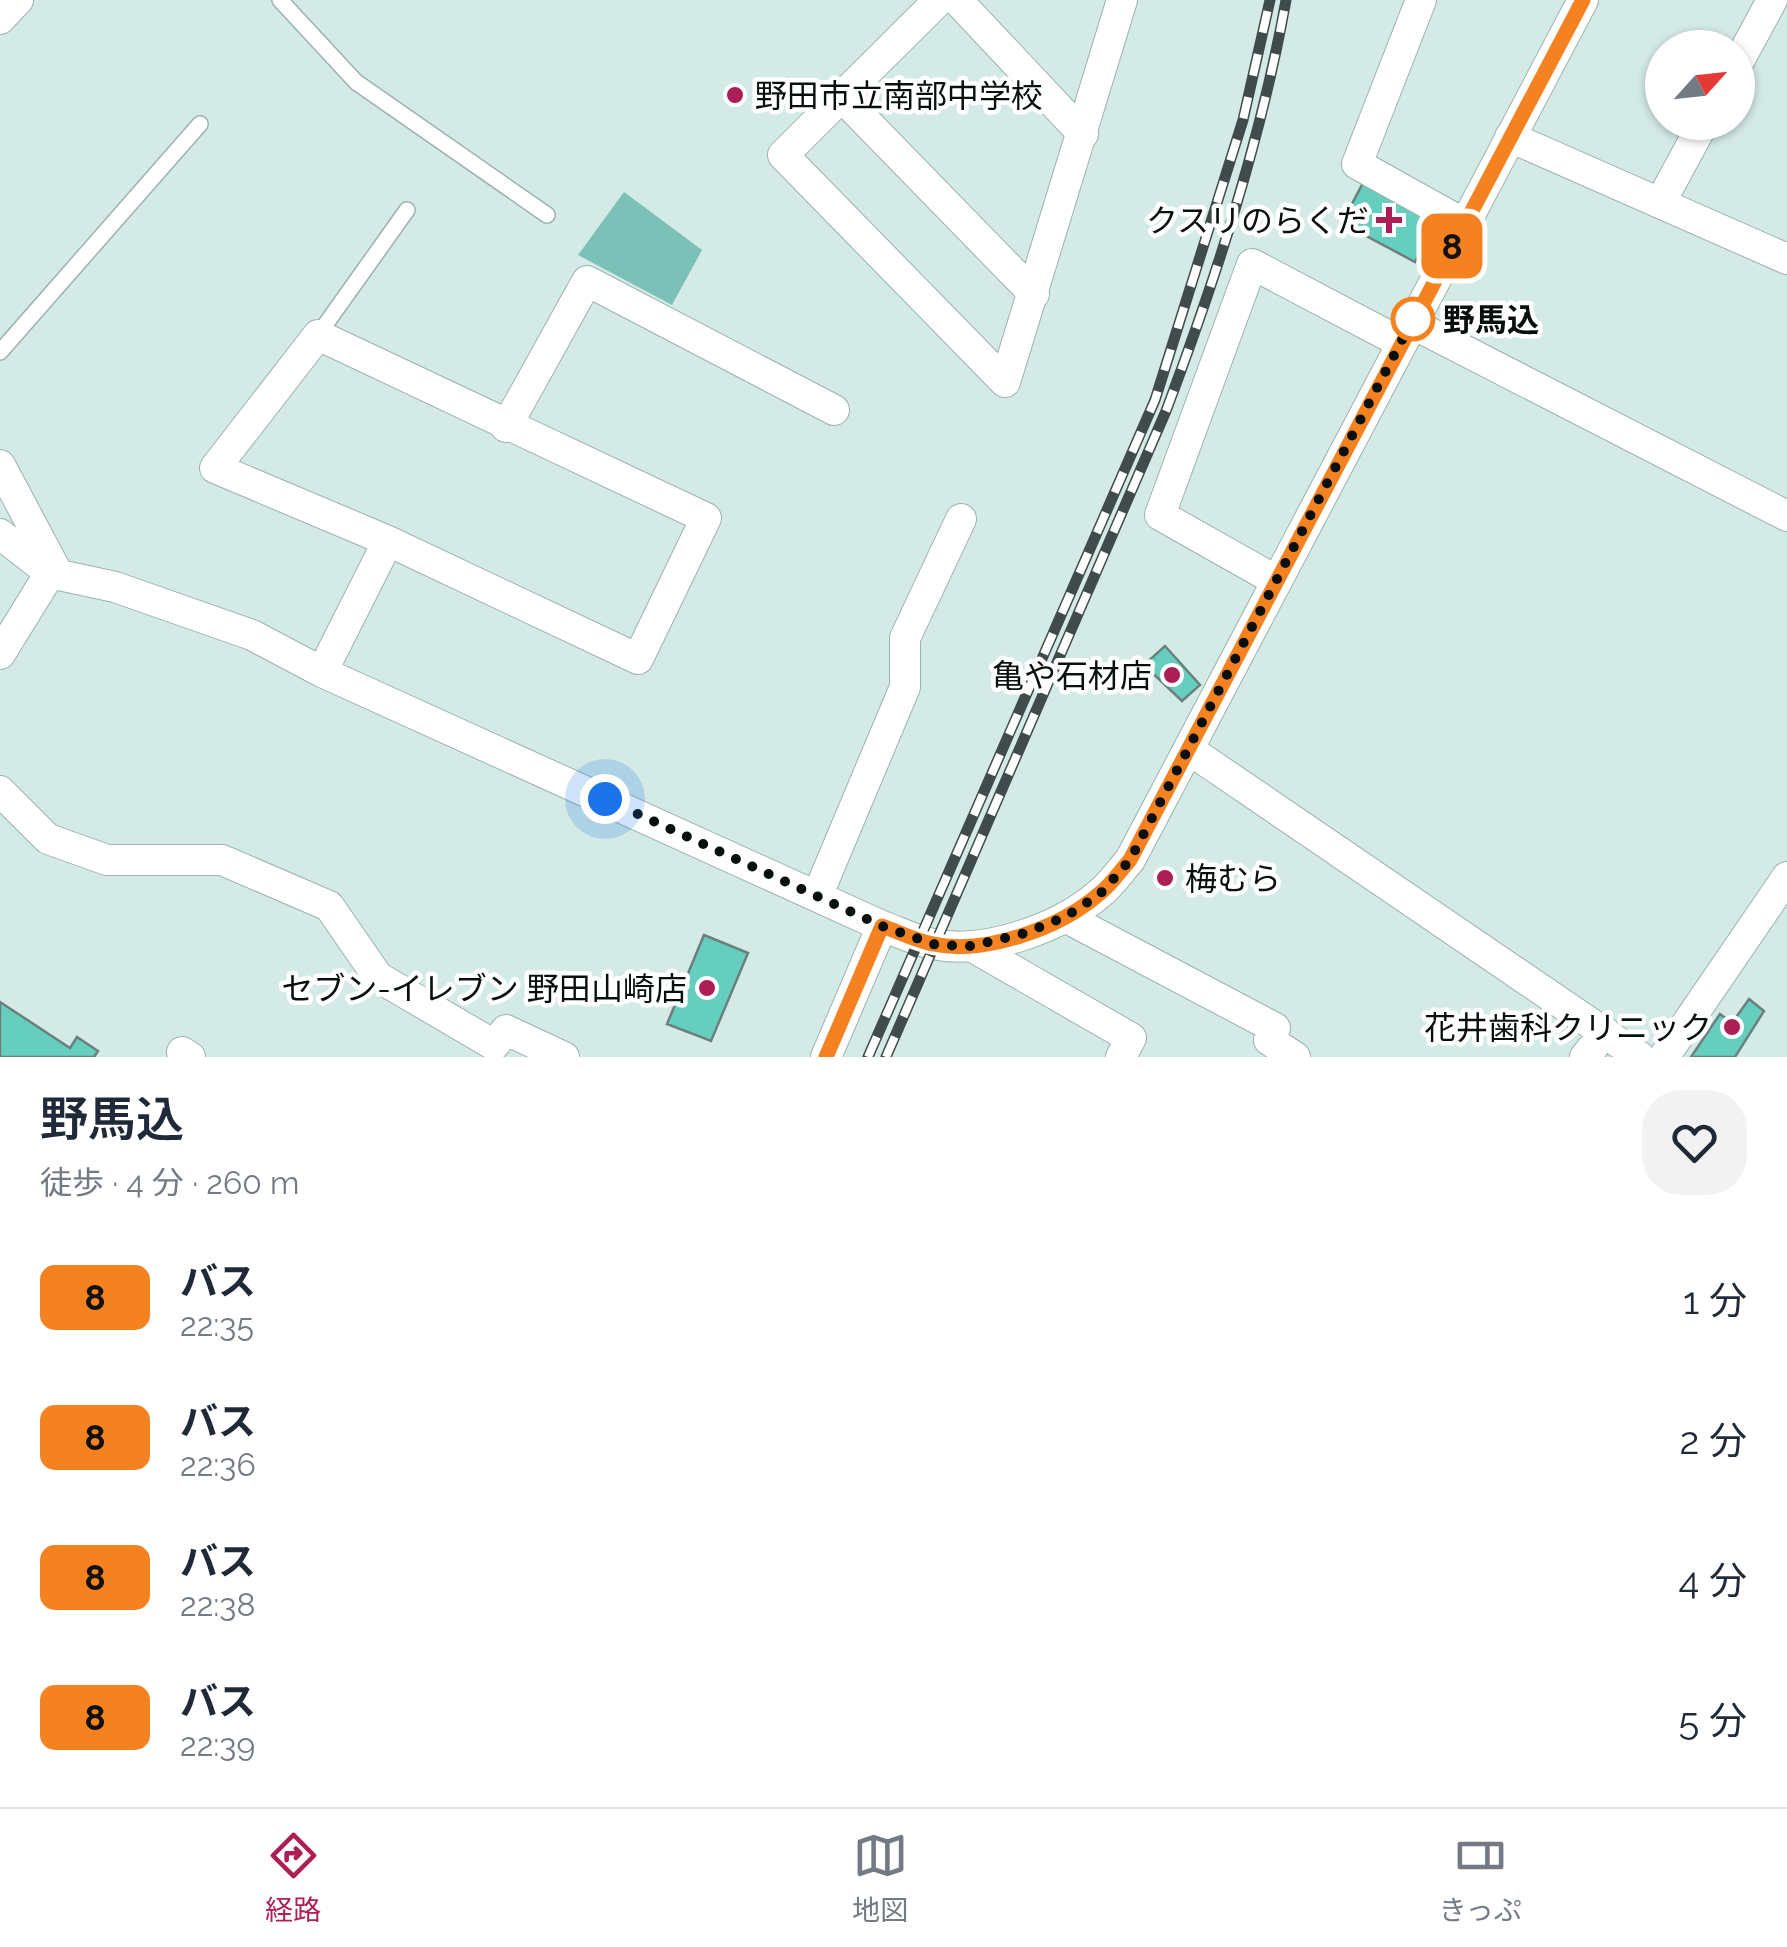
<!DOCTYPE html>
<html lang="ja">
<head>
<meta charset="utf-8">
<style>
  :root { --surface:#fff; --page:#f2f2f3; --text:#1f2937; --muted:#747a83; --line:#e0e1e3; --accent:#ad1e57 }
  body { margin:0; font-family:Raleway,"Noto Sans JP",sans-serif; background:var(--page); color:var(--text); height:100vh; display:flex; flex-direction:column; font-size:38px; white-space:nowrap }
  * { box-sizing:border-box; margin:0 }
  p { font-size:32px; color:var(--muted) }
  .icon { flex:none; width:55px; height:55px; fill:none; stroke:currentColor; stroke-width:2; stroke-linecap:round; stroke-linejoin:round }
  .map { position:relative; height:1057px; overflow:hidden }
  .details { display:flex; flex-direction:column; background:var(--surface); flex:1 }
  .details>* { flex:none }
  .badge { padding:0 20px; border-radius:15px; font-size:35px; line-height:65px }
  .needle { width:65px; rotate:63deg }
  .tools { position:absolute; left:1645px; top:30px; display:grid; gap:20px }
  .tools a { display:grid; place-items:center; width:110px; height:110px; border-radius:50%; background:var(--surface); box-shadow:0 2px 8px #0004; font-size:50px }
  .you { position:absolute; width:50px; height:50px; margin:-25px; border:8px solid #fff; border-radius:50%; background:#1a73e8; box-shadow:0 0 0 15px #1a73e833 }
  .map>.badge { position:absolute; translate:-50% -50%; box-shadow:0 0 0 5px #fff }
  .round { display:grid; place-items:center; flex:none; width:105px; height:105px; border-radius:40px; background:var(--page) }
  .overview { display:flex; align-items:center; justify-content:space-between; height:170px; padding:0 40px }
  h1 { font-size:48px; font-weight:600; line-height:75px }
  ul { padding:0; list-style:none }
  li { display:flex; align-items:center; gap:30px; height:140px; padding:0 40px }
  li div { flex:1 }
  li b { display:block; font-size:38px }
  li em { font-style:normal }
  li .badge { min-width:110px; font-weight:700; text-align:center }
  .dock { display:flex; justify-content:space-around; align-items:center; height:140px; border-top:2px solid var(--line); background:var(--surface); font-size:28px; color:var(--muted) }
  .dock a { display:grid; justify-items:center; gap:5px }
  .dock .current { color:var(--accent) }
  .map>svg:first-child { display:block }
</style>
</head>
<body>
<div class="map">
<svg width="1787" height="1057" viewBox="0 0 1787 1057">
  <rect width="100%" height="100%" fill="#d3eae6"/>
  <path fill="#7bc1b7" d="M624 192 702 250 672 305 578 255Z"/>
  <path fill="#65cebf" stroke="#6b807d" stroke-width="2.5" d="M1365 179 1437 218 1415 262 1342 223Z
    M1165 646 1200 685 1182 701 1144 665Z
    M704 935 748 953 711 1041 667 1024Z
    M1749 999 1764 1011 1735 1057H1691L1720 1014 1732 1023Z
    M0 1002 70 1048 77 1037 98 1051 94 1057H0Z"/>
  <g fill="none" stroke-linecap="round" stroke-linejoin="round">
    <defs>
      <path id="service" d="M280 0 356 82 547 215
        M318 335 407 210
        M0 352 200 124"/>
      <path id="minor" d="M939 0 783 155 1005 382 1122 0
        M957 0 1083 134
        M1421 0 1357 164 1463 223
        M0 19 18 0
        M1738 63 1772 0
        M842 97 1034 294
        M1510 137 1787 259
        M1660 203 1704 122
        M1411 323 1787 516
        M506 427 587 281 834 410
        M0 465 58 574
        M0 534 50 573 115 587 252 635 322 672 882 926C899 932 916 941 933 944 985 955 1060 928 1099 894 1111 885 1120 871 1130 860L1583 0
        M1275 580 1160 515 1252 264 1400 342
        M0 654 50 573
        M322 672 388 541 638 659 706 518 318 335 215 468 388 541
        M1191 751 1640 1057
        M0 791 48 839 107 860H222L329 906 378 977 494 1045 506 1030 564 1057
        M818 894 905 687V638L961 519
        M1065 917 1275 1028 1269 1040 1295 1057
        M971 946 1131 1038 1121 1057
        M182 1052 190 1057
        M826 1057 882 926
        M1585 1057 1605 1032
        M1664 1057 1787 877"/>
    </defs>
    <use href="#service" stroke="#9cb2ae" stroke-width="18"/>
    <use href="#minor" stroke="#9cb2ae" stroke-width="32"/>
    <use href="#service" stroke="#fff" stroke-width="15"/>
    <use href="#minor" stroke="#fff" stroke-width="30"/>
    <defs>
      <path id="rail" d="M868 1057 1155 400 1243 120 1270 0
        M886 1057 1166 411C1216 278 1261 140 1286 0"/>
    </defs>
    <use href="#rail" stroke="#404c4b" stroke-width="11"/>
    <use href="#rail" stroke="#fff" stroke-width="8" stroke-dasharray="22" stroke-linecap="butt"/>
  </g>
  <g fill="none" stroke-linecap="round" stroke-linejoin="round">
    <defs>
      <path id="line" d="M826 1057 882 926C899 932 916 941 933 944 985 955 1060 928 1099 894 1111 885 1120 871 1130 860L1583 0"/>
    </defs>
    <use href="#line" stroke="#fff" stroke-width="22"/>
    <use href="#line" stroke="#f58220" stroke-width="15"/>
    <path stroke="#08100f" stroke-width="10" stroke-dasharray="0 18" d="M605 799 882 926 936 945 972 946 1022 934 1065 917 1100 894 1130 860 1413 319"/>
  </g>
  <g fill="#ad1e57" stroke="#fff" stroke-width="4">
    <circle cx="735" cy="95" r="10"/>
    <path d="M1384 205h10v10h10v10h-10v10h-10v-10h-10v-10h10z"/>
    <circle cx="1172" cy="675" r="10"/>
    <circle cx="1165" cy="878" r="10"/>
    <circle cx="707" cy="988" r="10"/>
    <circle cx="1732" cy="1027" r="10"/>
  </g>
  <circle fill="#fff" stroke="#f58220" stroke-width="5" cx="1413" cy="319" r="20"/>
  <g text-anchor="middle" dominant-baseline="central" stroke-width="9" stroke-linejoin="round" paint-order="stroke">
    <g font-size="32" fill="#08100f" stroke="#fff" text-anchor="end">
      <text x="755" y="95" text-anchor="start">野田市立南部中学校</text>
      <text x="1369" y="220">クスリのらくだ</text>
      <text x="1152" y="675">亀や石材店</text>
      <text x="1185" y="878" text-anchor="start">梅むら</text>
      <text x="687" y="988">セブン-イレブン 野田山崎店</text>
      <text x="1712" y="1027">花井歯科クリニック</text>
    </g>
    <g font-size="32" font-weight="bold" fill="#08100f" stroke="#fff" text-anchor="start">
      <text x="1443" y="319">野馬込</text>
    </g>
  </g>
</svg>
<div class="tools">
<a><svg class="needle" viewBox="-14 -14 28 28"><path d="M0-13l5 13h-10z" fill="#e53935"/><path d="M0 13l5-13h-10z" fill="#747a83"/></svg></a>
</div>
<div class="you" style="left:605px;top:799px"></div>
<b class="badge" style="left:1452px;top:246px;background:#f58220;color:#111">8</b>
</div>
<section class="details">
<div class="overview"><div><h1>野馬込</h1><p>徒歩 · 4 分 · 260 m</p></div><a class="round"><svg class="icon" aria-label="heart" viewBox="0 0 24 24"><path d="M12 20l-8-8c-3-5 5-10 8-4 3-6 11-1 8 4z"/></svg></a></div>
<ul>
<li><span class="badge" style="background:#f58220;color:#111">8</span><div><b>バス</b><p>22:35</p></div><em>1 分</em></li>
<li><span class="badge" style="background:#f58220;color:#111">8</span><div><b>バス</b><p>22:36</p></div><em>2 分</em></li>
<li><span class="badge" style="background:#f58220;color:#111">8</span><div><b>バス</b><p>22:38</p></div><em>4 分</em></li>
<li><span class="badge" style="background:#f58220;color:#111">8</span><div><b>バス</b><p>22:39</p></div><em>5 分</em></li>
</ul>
</section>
<nav class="dock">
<a class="current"><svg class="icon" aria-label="directions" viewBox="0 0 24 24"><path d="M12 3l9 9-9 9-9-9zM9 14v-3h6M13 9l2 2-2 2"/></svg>経路</a>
<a><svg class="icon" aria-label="map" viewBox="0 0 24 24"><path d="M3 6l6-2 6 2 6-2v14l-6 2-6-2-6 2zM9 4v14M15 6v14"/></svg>地図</a>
<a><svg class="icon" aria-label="tickets" viewBox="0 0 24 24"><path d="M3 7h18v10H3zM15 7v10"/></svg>きっぷ</a>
</nav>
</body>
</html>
